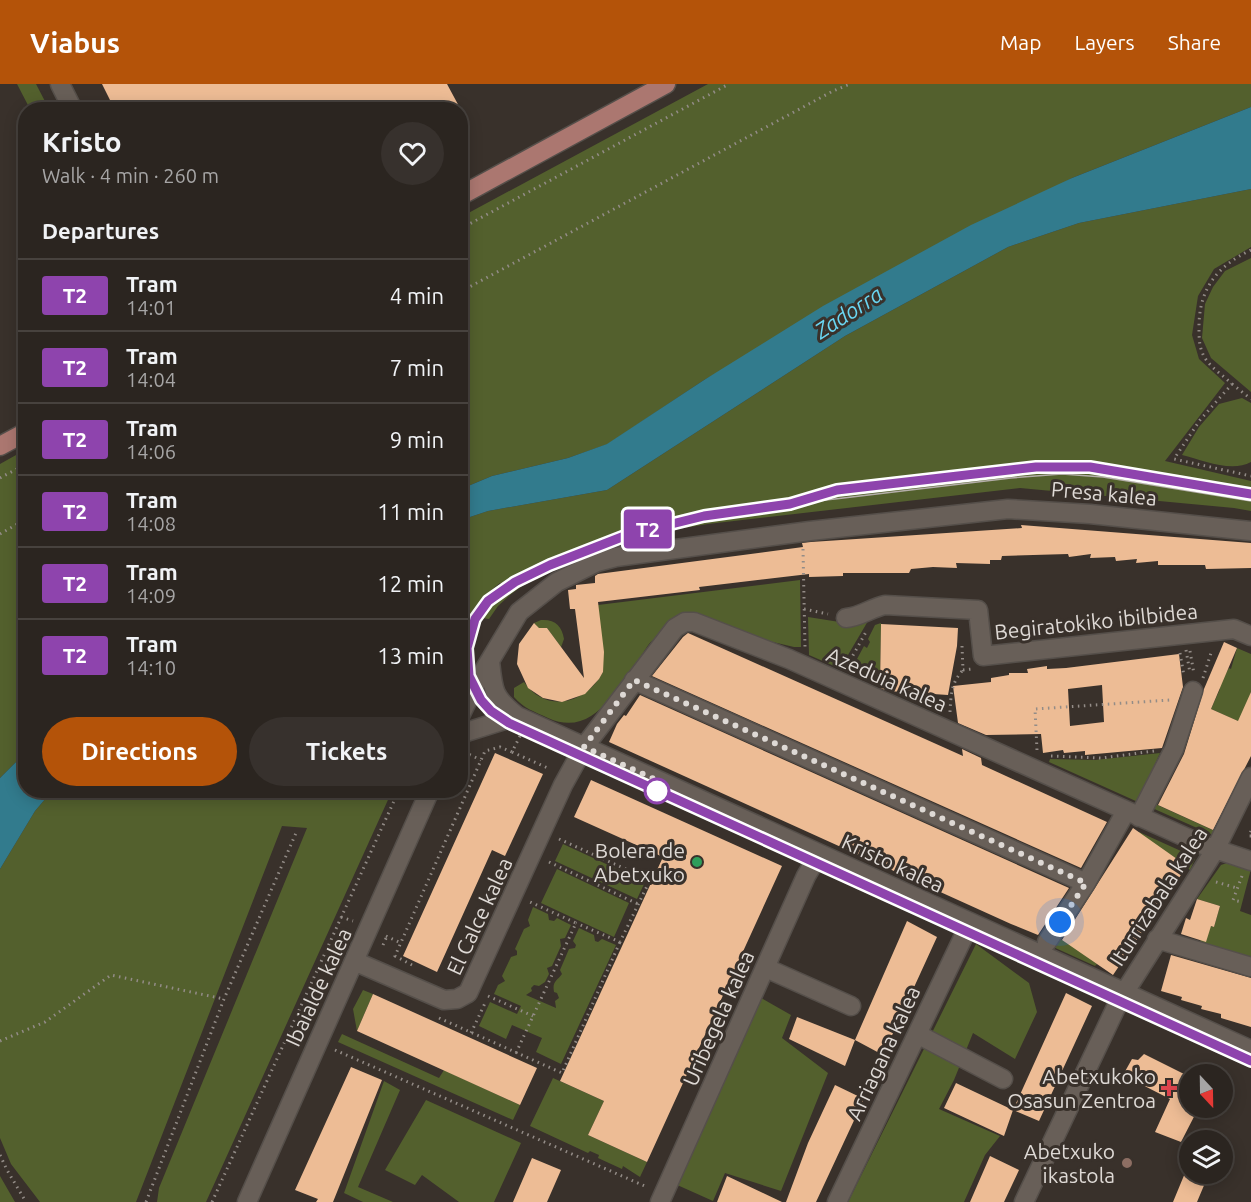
<!DOCTYPE html>
<html lang="en">
<head>
<meta charset="utf-8">
<style>
  :root { --surface:#2b2520; --page:#37312d; --text:#f1f3f6; --muted:#a6a5a5; --line:#47423e; --accent:#b45309 }
  body { margin:0; font-family:Ubuntu,sans-serif; background:var(--page); color:var(--text); height:100vh; display:flex; flex-direction:column; font-size:22px; white-space:nowrap }
  * { box-sizing:border-box; margin:0 }
  p { font-size:20px; color:var(--muted) }
  .icon { flex:none; width:33px; height:33px; fill:none; stroke:currentColor; stroke-width:2; stroke-linecap:round; stroke-linejoin:round }
  .map { position:relative; flex:1; overflow:hidden }
  .panel { position:absolute; left:18px; top:18px; width:450px; height:696px; display:flex; flex-direction:column; background:var(--surface); border-radius:24px; box-shadow:0 3px 15px #0003,0 0 0 2px var(--line) }
  .panel>* { flex:none }
  .badge { padding:0 12px; border-radius:4px; font-size:21px; line-height:39px }
  .needle { width:39px; rotate:158deg }
  .controls { position:absolute; left:1179px; top:980px; display:grid; gap:12px }
  .controls a { display:grid; place-items:center; width:54px; height:54px; border-radius:50%; background:var(--surface); box-shadow:0 3px 15px #0003,0 0 0 2px var(--line); font-size:30px }
  .you { position:absolute; width:30px; height:30px; margin:-15px; border:4px solid #fff; border-radius:50%; background:#1a73e8; box-shadow:0 0 0 9px #1a73e833 }
  .map>.badge { position:absolute; translate:-50% -50%; box-shadow:0 0 0 3px #fff }
  h2 { padding:0 24px; font-size:22px; line-height:54px }
  .round { display:grid; place-items:center; flex:none; width:63px; height:63px; border-radius:32px; background:var(--page) }
  .summary { display:flex; align-items:center; justify-content:space-between; height:102px; padding:0 24px }
  h1 { font-size:28px; font-weight:600; line-height:45px }
  .cta { display:flex; gap:12px; margin-top:auto; padding:12px 24px }
  .cta a { flex:1; height:69px; border-radius:36px; background:var(--accent); color:#fff; font-size:24px; font-weight:600; line-height:69px; text-align:center }
  .cta a+a { background:var(--page); color:var(--text) }
  ul { padding:0; list-style:none }
  li { display:flex; align-items:center; gap:18px; height:72px; padding:0 24px; border-top:2px solid var(--line) }
  li div { flex:1 }
  li b { display:block; font-size:22px }
  li em { font-style:normal }
  li .badge { min-width:66px; font-weight:700; text-align:center }
  header { display:flex; align-items:center; gap:36px; box-sizing:border-box; height:84px; padding:0 30px; background:var(--accent); color:#fff }
  header strong { font-size:28px }
  nav { display:flex; gap:33px; margin-inline-start:auto; font-size:21px }
  .map>svg:first-child { display:block }
</style>
</head>
<body>
<header>
<strong>Viabus</strong>
<nav><a>Map</a><a>Layers</a><a>Share</a></nav>
</header>
<div class="map">
<svg width="1251" height="1118" viewBox="0 0 1251 1118">
  <rect width="100%" height="100%" fill="#39312b"/>
  <path fill="#53602d" d="M17 0H36L49 25H30Z
    M708 0H1251V23L1072 94 704 296 608 360 568 374 492 392 461 405V133Z
    M1251 105V163L1214 185 1198 212 1192 251 1199 275 1225 299 1165 377 1251 397V427L1234 424 1020 404 708 440 654 449 612 461 552 485 526 499 510 511 498 522 489 535 482 534 490 522 507 507 500 499C477 517 472 527 461 553V436L488 427 607 406 845 252 1008 163 1079 139Z
    M1251 174V308L1211 274 1202 254 1205 220 1213 203 1225 187Z
    M1242 314 1251 319V378C1231 389 1203 376 1182 371L1199 343 1219 320Z
    M25 366V669L0 694V380Z
    M800 496 801 563H794L747 552 695 531C682 540 664 547 652 557 648 560 644 568 641 572 618 603 594 655 548 634 535 628 523 624 514 613V604L524 598C546 630 586 620 603 588L598 521Z
    M808 533 852 540 868 537 848 571 846 570 842 576 845 578 841 585 809 571Z
    M541 536C555 535 562 542 564 555L560 566 561 563 547 544 542 548 534 539Z
    M881 539 880 602 850 588 864 562 867 564 870 558 868 555 875 541Z
    M1237 564 1251 570V608L1242 639 1211 625 1220 605 1217 603 1229 584 1231 585Z
    M1160 669 1138 718 1049 678 1050 675 1095 676Z
    M52 707H392L206 1118H157L159 1104 307 744 282 742 136 1118H40L11 1080 0 1054V785L35 727Z
    M1153 719 1217 748 1215 752 1150 723Z
    M1139 748 1192 772 1195 775 1190 786 1186 783 1187 781 1163 766 1086 872 1097 880 1095 882 1051 862 1057 853 1075 864Z
    M563 760 645 798 637 815 555 777Z
    M1227 779 1251 785 1240 827 1251 831V877L1199 862 1202 851 1211 842 1214 843 1220 822 1197 815 1221 781Z
    M557 785 629 819 614 853 541 819Z
    M533 823 548 830 549 836 554 837 557 834 571 841 565 854 560 855 561 862 552 882 547 884 549 890 545 898 539 902 534 901 531 904 532 907 526 911 556 924 555 917 559 914 557 909 554 908C552 897 557 897 562 890L560 886 569 865 575 864 576 861 573 857 579 844 594 851 595 857 598 858 602 855 616 861 561 980 536 968 542 954 512 941 506 955 479 942 490 918 517 930 521 922 494 910 498 901 505 897 502 892 511 873 517 871V867L515 865 524 845 530 842 528 836Z
    M976 860 1029 899 1037 928 1015 975 973 949 954 996 939 1025 1000 1052 985 1071 964 1118H848Z
    M363 906 373 910 357 947 353 925Z
    M754 910 791 931 782 954 828 989 781 1107 725 1089 713 1117 675 1100Z
    M342 950 439 994 444 986 520 1021 513 1036 338 958Z
    M553 994 604 1017 588 1051 647 1078 640 1093 623 1082 622 1085 598 1074 599 1071 590 1067 588 1069 530 1042Z
    M384 997 400 1006 358 1103 393 1118H363L344 1109Z
    M426 1016 521 1059 494 1118H459L422 1091 415 1101 385 1086Z
    M0 1092 15 1118H0Z"/>
  <path fill="#327b8d" d="M1251 23V105L1079 139 1008 163 845 252 607 406 488 427 461 436V405L492 392 568 374 607 360 704 296 823 222 971 141 1072 94Z
    M25 669 26 706 52 707 35 727 0 785V694Z"/>
  <path fill="#edbc95" fill-rule="evenodd" d="M102 0H447L461 26H115Z
    M1021 441 1251 459V484L1206 485 1205 481H1158V477L1136 479 1137 475 1116 477 1115 473 1090 474 1091 470 1069 473 1068 470 1002 472 1001 476H990V480L956 479 957 484 933 483 911 485 909 489H843V492L809 493V490L699 503 700 506 598 518 604 568 603 588 599 595 585 610 562 618 543 614 528 604 517 580 519 560 534 539 539 544H547L584 594 575 525H570L568 506 576 505V501L595 499V492L598 490 803 463 802 459 811 458 1022 444Z
    M881 540 958 544 957 562 948 611 888 607 880 604Z
    M688 549 963 672 962 665 981 674 982 681 1107 738 1081 784 652 592 683 553Z
    M1224 558 1237 564 1211 625 1238 637 1251 608V672L1213 746 1158 721 1184 670 1204 605Z
    M1179 570 1183 603 1162 664 1085 671V667L1064 669 1063 666 1043 669 1041 650 986 651 958 639 953 602 991 598V594L1009 591V589H1028L1027 585 1047 582V585L1066 584ZM1102 601 1104 638 1070 642 1068 605Z
    M640 611 1069 804 1038 851 1011 840 609 658 617 640 624 631 626 632Z
    M495 669 543 690 505 772 492 766 437 888 403 872Z
    M591 696 782 782 647 1078 588 1051 604 1017 560 997 663 773 574 733Z
    M1133 744 1187 782 1113 891 1062 856Z
    M1197 815 1220 822 1214 843 1211 842 1206 858 1181 850 1186 834 1190 836Z
    M907 837 937 853 883 971 855 956Z
    M1171 871 1251 894V943L1221 934V930L1201 925 1202 922 1181 916 1182 913 1161 907Z
    M1066 909 1092 922 1039 1037 1013 1026Z
    M373 910 537 984 520 1021 357 947Z
    M797 933 855 956 845 982 789 955Z
    M1144 970 1190 993V1023H1199L1181 1058 1155 1048 1170 1015 1123 991 1132 975 1138 976Z
    M351 983 382 996 333 1118H316L318 1115 295 1106Z
    M956 999 1013 1026 1004 1052 944 1024Z
    M835 1001 864 1015 816 1118H786L808 1059Z
    M990 1072 1019 1086 1004 1118H970Z
    M532 1074 561 1086 547 1118H513Z
    M1185 1089 1205 1099 1197 1118H1173Z
    M727 1092 782 1118H717Z"/>
  <g fill="none" stroke-linecap="round" stroke-linejoin="round">
    <defs>
      <path id="minor" d="M60 0 73 26
        M846 534C860 533 871 524 885 521L978 526 983 572 1234 545 1251 552
        M490 577C493 607 493 613 517 632L1251 966
        M634 596 1086 799
        M460 632 474 603 519 528 557 498 597 478 616 473 810 447 1008 425 1090 430 1251 447
        M460 650 517 632
        M1139 733 1174 665 1193 607
        M1157 855 1251 883
        M1047 858 1086 799 1126 727
        M354 877 444 916 457 915 468 909 563 701 584 663 675 544 685 538H694L789 575 1203 761 1251 777
        M766 884 851 922
        M917 950 1003 995
        M247 1118 430 706
        M660 1118 806 792 819 770
        M837 1118 970 839
        M1024 1118 1119 917 1215 766 1251 693"/>
      <path id="major" d="M460 112 666 0
        M0 362 26 348"/>
    </defs>
    <use href="#minor" stroke="#554f4a" stroke-width="21"/>
    <use href="#major" stroke="#554f4a" stroke-width="21"/>
    <path stroke="#938c87" stroke-width="3" stroke-dasharray="1.5 4.5" stroke-linecap="butt" d="M460 145 729 0
      M1251 166C1215 183 1198 207 1199 247 1199 257 1200 266 1205 274 1211 284 1224 292 1232 300L1200 336 1174 375 1251 392
      M460 208 833 7 850 0
      M1232 300 1251 315
      M0 394 26 380
      M0 450 26 435
      M803 465 805 563
      M804 525 828 530
      M962 562 963 586 972 585
      M1186 566 1190 589
      M1190 567 1194 590
      M1180 569 1184 592
      M460 578 471 570
      M847 582 866 548
      M1203 594 1211 569
      M950 628C951 611 951 599 963 586
      M520 652 512 668 550 685
      M1037 666 1035 625 1170 616
      M464 668 481 676
      M1051 672 1102 674 1154 667
      M1251 747 1249 752H1251
      M559 755 650 796 620 858 576 839
      M549 778 638 820
      M1242 792 1233 816 1242 818
      M1216 798 1237 804
      M341 833 353 837
      M386 852 401 859
      M383 861 387 852
      M412 881 395 872 485 667 500 663 512 668
      M488 912 533 932
      M439 934 562 989 620 858
      M471 949 486 917
      M0 957 45 938 111 891 224 915
      M335 966 647 1103
      M516 969 576 839 530 818
      M0 1071 7 1086 26 1118
      M146 1118 224 915 296 749
      M212 1118 399 706"/>
    <use href="#minor" stroke="#685f58" stroke-width="18"/>
    <use href="#major" stroke="#ab7770" stroke-width="18"/>
    <path stroke="#b4aea9" stroke-width="1.5" d="M1251 417 1103 393 1062 390 1011 394C953 401 894 408 835 415 791 420 747 424 704 432 646 442 589 462 536 488 519 496 502 503 489 516 476 529 468 546 467 565 464 597 482 624 509 639L1251 977"/>
  </g>
  <g fill="none" stroke-linecap="round" stroke-linejoin="round">
    <defs>
      <path id="line" d="M1251 410 1090 383H1036L837 406 790 420 704 432 627 451 550 481 515 498 488 517 475 535 467 564 469 592 481 616 491 627 509 639 1251 977"/>
    </defs>
    <use href="#line" stroke="#fff" stroke-width="14"/>
    <use href="#line" stroke="#8e44ad" stroke-width="9"/>
    <path stroke="#ded9d5" stroke-width="6" stroke-dasharray="0 10.8" d="M657 707 663 699 584 663 634 596 1086 799 1060 838"/>
  </g>
  <circle fill="#fff" stroke="#8e44ad" stroke-width="3" cx="657" cy="707" r="12"/>
  <circle fill="#2e9e5b" stroke="#39312b" stroke-width="2" cx="697" cy="778" r="6"/>
  <path fill="#e0444e" stroke="#39312b" stroke-width="2" d="M1166 995h6v6h6v6h-6v6h-6v-6h-6v-6h6z"/>
  <circle fill="#8d6e63" stroke="#39312b" stroke-width="2" cx="1127" cy="1079" r="6"/>
  <g text-anchor="middle" dominant-baseline="central" stroke-width="6" stroke-linejoin="round" paint-order="stroke">
    <g font-size="21" fill="#ded9d5" stroke="#39312b">
      <text transform="translate(1104 409) rotate(5)">Presa kalea</text>
      <text transform="translate(1096 537) rotate(-6)">Begiratokiko ibilbidea</text>
      <text transform="translate(887 595) rotate(24)">Azeduia kalea</text>
      <text transform="translate(893 779) rotate(25)">Kristo kalea</text>
      <text transform="translate(1158 812) rotate(-57)">Iturrizabala kalea</text>
      <text transform="translate(479 832) rotate(-65)">El Calce kalea</text>
      <text transform="translate(318 903) rotate(-65)">Ibaialde kalea</text>
      <text transform="translate(718 934) rotate(-66)">Uribegela kalea</text>
      <text transform="translate(883 969) rotate(-65)">Arriagana kalea</text>
    </g>
    <g font-size="21" fill="#ded9d5" stroke="#39312b" text-anchor="end">
      <text x="685" y="766">Bolera de<tspan x="685" dy="24">Abetxuko</tspan></text>
      <text x="1156" y="992">Abetxukoko<tspan x="1156" dy="24">Osasun Zentroa</tspan></text>
      <text x="1115" y="1067">Abetxuko<tspan x="1115" dy="24">ikastola</tspan></text>
    </g>
    <g font-size="22" font-style="italic" fill="#6ad6f2" stroke="#39312b">
      <text transform="translate(848 228) rotate(-33)">Zadorra</text>
    </g>
  </g>
</svg>
<div class="controls">
<a><svg class="needle" viewBox="-14 -14 28 28"><path d="M0-13l5 13h-10z" fill="#e53935"/><path d="M0 13l5-13h-10z" fill="#a6a5a5"/></svg></a>
<a><svg class="icon" aria-label="layers" viewBox="0 0 24 24"><path d="M12 4l9 5-9 5-9-5zM3 14l9 5 9-5"/></svg></a>
</div>
<div class="you" style="left:1060px;top:838px"></div>
<b class="badge" style="left:648px;top:445px;background:#8e44ad;color:#fff">T2</b>
<section class="panel">
<div class="summary"><div><h1>Kristo</h1><p>Walk · 4 min · 260 m</p></div><a class="round"><svg class="icon" aria-label="heart" viewBox="0 0 24 24"><path d="M12 20l-8-8c-3-5 5-10 8-4 3-6 11-1 8 4z"/></svg></a></div>
<h2>Departures</h2>
<ul>
<li><span class="badge" style="background:#8e44ad;color:#fff">T2</span><div><b>Tram</b><p>14:01</p></div><em>4 min</em></li>
<li><span class="badge" style="background:#8e44ad;color:#fff">T2</span><div><b>Tram</b><p>14:04</p></div><em>7 min</em></li>
<li><span class="badge" style="background:#8e44ad;color:#fff">T2</span><div><b>Tram</b><p>14:06</p></div><em>9 min</em></li>
<li><span class="badge" style="background:#8e44ad;color:#fff">T2</span><div><b>Tram</b><p>14:08</p></div><em>11 min</em></li>
<li><span class="badge" style="background:#8e44ad;color:#fff">T2</span><div><b>Tram</b><p>14:09</p></div><em>12 min</em></li>
<li><span class="badge" style="background:#8e44ad;color:#fff">T2</span><div><b>Tram</b><p>14:10</p></div><em>13 min</em></li>
</ul>
<div class="cta"><a>Directions</a><a>Tickets</a></div>
</section>
</div>
</body>
</html>
